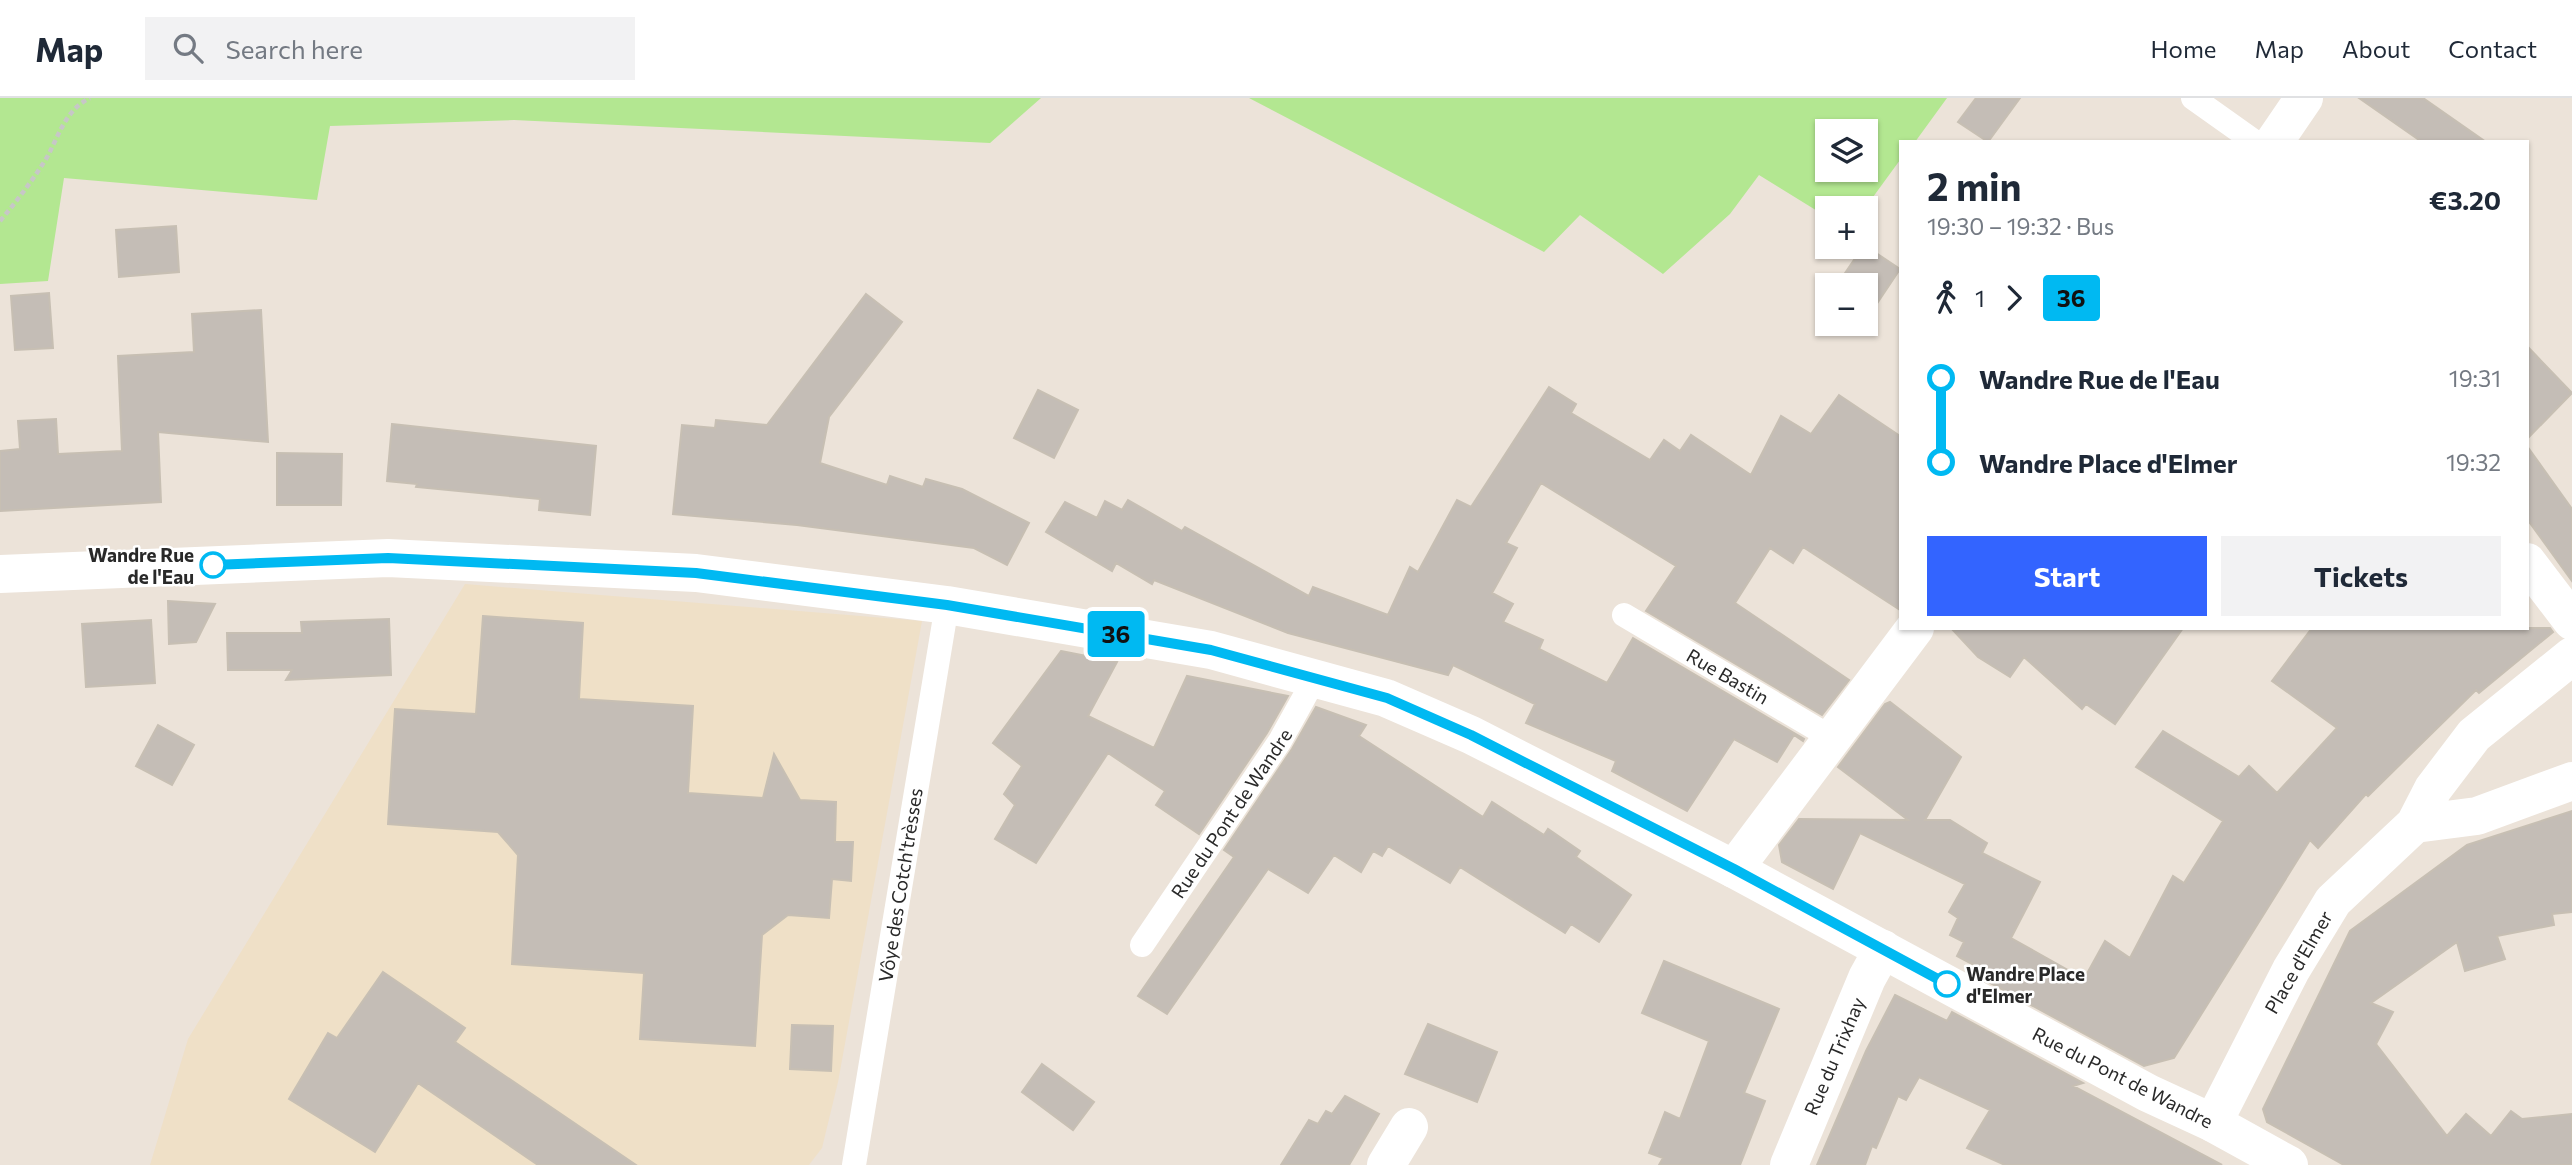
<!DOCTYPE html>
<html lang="en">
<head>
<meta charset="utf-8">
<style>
  :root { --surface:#fff; --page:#f2f2f3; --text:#1f2937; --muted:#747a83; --line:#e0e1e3; --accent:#3364ff }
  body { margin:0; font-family:Commissioner,sans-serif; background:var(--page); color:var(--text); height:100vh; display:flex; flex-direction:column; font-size:26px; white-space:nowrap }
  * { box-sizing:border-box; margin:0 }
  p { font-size:23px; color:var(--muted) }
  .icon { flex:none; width:38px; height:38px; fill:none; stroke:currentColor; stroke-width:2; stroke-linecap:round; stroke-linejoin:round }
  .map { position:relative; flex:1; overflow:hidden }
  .sheet { position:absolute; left:1899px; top:42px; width:630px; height:490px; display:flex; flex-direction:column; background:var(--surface); border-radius:0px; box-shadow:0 2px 5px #0004 }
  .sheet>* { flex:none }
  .badge { padding:0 14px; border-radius:5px; font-size:24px; line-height:46px }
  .fabs { position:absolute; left:1815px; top:21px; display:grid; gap:14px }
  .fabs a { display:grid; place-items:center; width:63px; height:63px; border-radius:0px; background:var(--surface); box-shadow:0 2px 5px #0004; font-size:35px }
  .map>.badge { position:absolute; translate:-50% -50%; box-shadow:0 0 0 4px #fff }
  .legs { display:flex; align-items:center; gap:10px; height:77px; padding:0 28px; font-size:23px }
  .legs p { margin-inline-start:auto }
  .summary { display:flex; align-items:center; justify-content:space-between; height:119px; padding:0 28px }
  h1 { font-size:38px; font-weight:700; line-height:52px }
  .button { display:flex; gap:14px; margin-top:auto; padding:14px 28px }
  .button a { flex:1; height:80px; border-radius:0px; background:var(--accent); color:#fff; font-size:28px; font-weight:700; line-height:80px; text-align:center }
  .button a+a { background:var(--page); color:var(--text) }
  ul { padding:0 28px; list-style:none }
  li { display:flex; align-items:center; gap:24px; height:84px; font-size:26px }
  li i { display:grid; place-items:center; width:10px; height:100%; margin:0 9px; background:currentColor }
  li i::after { content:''; width:18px; height:18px; margin:-9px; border:5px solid; border-radius:50%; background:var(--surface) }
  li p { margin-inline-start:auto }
  li:first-child i { background:linear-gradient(#0000 50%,currentColor 0) }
  li:last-child i { background:linear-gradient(currentColor 50%,#0000 0) }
  header { display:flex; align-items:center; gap:42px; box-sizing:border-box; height:98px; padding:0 35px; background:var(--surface); border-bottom:2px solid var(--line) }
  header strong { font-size:33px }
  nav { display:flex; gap:38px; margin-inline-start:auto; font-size:24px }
  .search { width:490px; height:63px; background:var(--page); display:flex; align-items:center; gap:18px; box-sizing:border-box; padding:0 24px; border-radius:0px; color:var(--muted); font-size:26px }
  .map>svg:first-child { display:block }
</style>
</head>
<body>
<header>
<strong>Map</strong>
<div class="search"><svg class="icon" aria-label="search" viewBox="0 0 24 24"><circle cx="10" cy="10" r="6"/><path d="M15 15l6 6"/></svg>Search here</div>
<nav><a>Home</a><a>Map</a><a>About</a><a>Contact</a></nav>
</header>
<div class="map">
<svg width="2572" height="1067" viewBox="0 0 2572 1067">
  <rect width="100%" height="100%" fill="#ece3d9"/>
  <path fill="#efe0c7" d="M465 486 922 523 838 984 822 1050 809 1067H150L188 941Z"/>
  <path fill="#b3e791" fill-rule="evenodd" d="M0 0H1041L990 45 514 22 330 28 317 102 64 80 48 183 0 186Z
    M1249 0H1947L1915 44H1900V62L1865 110H1827V119L1759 77 1730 116 1663 176 1580 117 1544 154ZM1827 33H1866V72H1827Z"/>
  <path fill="#c4bdb6" stroke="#c7bfb3" stroke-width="2" d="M1976 0H2020L1988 44 1958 24Z
    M2359 0H2423L2486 44H2422Z
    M176 128 179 174 119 179 116 132Z
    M1860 153H1873L1900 171 1866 222V187H1837Z
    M49 195 53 250 15 252 11 198Z
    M866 196 902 224 829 319 820 365 887 387 890 378 923 389 926 381 962 391 1029 425 1007 467 974 450 797 427 673 416 682 327 715 330 716 322 767 327Z
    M261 212 268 344 158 334 161 404 0 413V353L20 351 18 323 56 321 58 356 122 353 118 258 194 254 192 216Z
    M2527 248 2572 295 2527 341Z
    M1549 289 1576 306 1571 315 1650 362 1664 342 1680 353 1691 337 1751 377 1781 318 1811 336 1839 297 1900 338V512L1803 449 1793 465 1770 450 1735 505 1849 582 1822 617 1646 513 1676 468 1541 385 1506 445 1517 450 1492 495 1513 506 1503 524 1543 542 1539 551 1607 585 1633 540 1804 641 1803 643 1794 637 1777 664 1734 641 1687 713 1612 673 1616 663 1526 625 1535 606 1453 567 1448 577 1288 535 1154 482 1152 486 1116 465 1112 473 1046 434 1065 404 1097 420 1105 403 1122 412 1128 402 1182 433 1185 429 1309 498 1313 489 1388 517 1410 469 1418 474 1457 402 1471 409Z
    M1038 292 1078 312 1054 360 1014 340Z
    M392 326 596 348 590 417 539 412 540 401 416 389 417 386 387 383Z
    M2527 348 2572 411V483L2527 421Z
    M277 355 342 356 341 407H277Z
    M168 503 215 506 196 544 169 546Z
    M483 518 583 525 579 601 693 608 688 695 763 700 774 656 800 702 836 704 835 744H853L851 783 832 781 829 820 788 817 762 837 755 948 640 941 644 875 512 866 518 757 498 734 388 726 395 611 476 616Z
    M389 521 391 577 286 582 292 572H228L227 535H302L301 524Z
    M151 522 155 585 86 589 82 526Z
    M1951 530H2183L2115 626 2086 606 2082 611 2024 559 2010 579 1978 559Z
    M2312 530H2550L2553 534 2479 595 2476 592 2368 698 2366 696 2318 750 2310 742 2174 960 2144 968 1972 875 1976 868 1957 858 1964 844 1950 837 1958 820 1949 814 1965 786 1860 735 1833 791 1782 764 1779 747 1799 721 1908 722 1838 669 1885 606 1890 604 1961 659 1925 722H1950L1987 745 1982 755 2040 784 2011 840 2084 881 2105 843 2130 860 2173 778 2184 785 2223 723 2136 669 2163 633 2239 679 2249 668 2277 695 2337 630 2272 583Z
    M1061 553 1117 564 1088 618 1154 650 1187 578 1288 598 1267 635 1199 736 1156 707 1165 693 1108 655 1036 765 995 741 1015 707 1004 696 1022 668 993 645Z
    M1316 609 1366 627 1359 638 1483 719 1492 704 1544 737 1548 731 1580 753 1576 759 1631 797 1599 844 1571 826 1565 835 1460 769 1450 785 1388 748 1382 758 1373 753 1361 774 1334 757 1308 795 1268 771 1167 916 1138 898 1234 759 1224 752 1292 651Z
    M158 627 194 647 172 687 136 668Z
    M2572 713V814L2552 816 2554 827 2497 838 2505 861 2465 873 2457 844 2371 905 2393 914 2376 946 2447 1038 2466 1016 2491 1038 2511 1013 2522 1021 2572 1016V1067H2344L2267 1024 2263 1011 2350 833 2467 747Z
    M1664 863 1779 911 1744 995 1765 1003 1740 1067H1659L1663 1060 1649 1055 1665 1014 1680 1021 1709 943 1642 915Z
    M383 874 465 930 455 944 636 1067H538L418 985 375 1054 289 1001 328 935 337 940Z
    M1895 897 1947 923 1952 914 2083 985 2073 988 2222 1067H2005L1967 1050 1990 1012 1919 979 1906 1002 1898 998 1876 1050 1872 1048 1865 1067H1817L1866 953Z
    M1428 926 1497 954 1477 1004 1405 976Z
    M792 927 833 928 831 973 790 971Z
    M1042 966 1094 1004 1073 1032 1022 994Z
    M1345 998 1379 1016 1349 1067H1281L1309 1022 1318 1026 1326 1013 1332 1016Z"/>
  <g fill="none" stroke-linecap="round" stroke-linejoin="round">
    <path stroke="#c7c7c7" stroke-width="4.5" stroke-dasharray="5 3.5" stroke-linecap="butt" d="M0 123C17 103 32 83 46 61 59 38 65 12 90 0"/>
    <path stroke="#fff" stroke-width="24" d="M2193 0 2255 44
      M1624 517 1832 640
      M1142 847 1280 643 1315 580
      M854 1067 947 507"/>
    <path stroke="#fff" stroke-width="38" d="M2274 44 2304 0
      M2527 464 2572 523
      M2415 726 2477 718 2572 683
      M1734 771 1915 530
      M2213 1025 2291 872 2333 803 2415 726 2433 691 2474 637 2572 558
      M1386 1067 1409 1029
      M1789 1067 1867 880 1883 851"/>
    <path stroke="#fff" stroke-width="38" d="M0 476 388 460 696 475 947 507 1211 552 1386 600 1471 637 1734 771 2148 995 2213 1025 2289 1067"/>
  </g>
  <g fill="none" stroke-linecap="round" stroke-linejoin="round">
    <defs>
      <path id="line-1" d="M213 467 388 460 696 475 947 507 1211 552 1387 600 1471 637 1734 771 1947 886"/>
    </defs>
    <use href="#line-1" stroke="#fff" stroke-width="16"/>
    <use href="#line-1" stroke="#00b9f2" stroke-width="10"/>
  </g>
  <g fill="#fff" stroke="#00b9f2" stroke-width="3.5">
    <circle cx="213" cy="467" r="12"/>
    <circle cx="1947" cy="886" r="12"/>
  </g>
  <g text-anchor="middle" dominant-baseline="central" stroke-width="5" stroke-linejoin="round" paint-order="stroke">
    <g font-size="19" font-weight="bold" fill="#292929" stroke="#fff" text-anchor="end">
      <text x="194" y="456">Wandre Rue<tspan x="194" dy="22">de l'Eau</tspan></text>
      <text x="1966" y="875" text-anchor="start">Wandre Place<tspan x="1966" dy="22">d'Elmer</tspan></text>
    </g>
    <g font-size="19" fill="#292929" stroke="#fff">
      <text transform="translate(1728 578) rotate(30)">Rue Bastin</text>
      <text transform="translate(1231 715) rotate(-56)">Rue du Pont de Wandre</text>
      <text transform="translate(900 787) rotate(-81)">Vôye des Cotch'trèsses</text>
      <text transform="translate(2298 864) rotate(-60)">Place d'Elmer</text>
      <text transform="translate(1834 958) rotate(-67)">Rue du Trixhay</text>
      <text transform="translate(2123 979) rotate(27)">Rue du Pont de Wandre</text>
    </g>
  </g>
</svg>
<div class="fabs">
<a><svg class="icon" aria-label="layers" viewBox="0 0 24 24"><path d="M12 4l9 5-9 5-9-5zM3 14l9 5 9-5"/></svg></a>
<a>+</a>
<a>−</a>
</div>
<b class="badge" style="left:1116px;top:536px;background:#00b9f2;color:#111">36</b>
<section class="sheet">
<div class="summary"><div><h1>2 min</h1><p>19:30 – 19:32 · Bus</p></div><b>€3.20</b></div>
<div class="legs"><svg class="icon" aria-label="walk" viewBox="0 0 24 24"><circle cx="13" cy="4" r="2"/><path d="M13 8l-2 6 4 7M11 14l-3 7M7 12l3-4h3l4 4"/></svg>1<svg class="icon" aria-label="forward" viewBox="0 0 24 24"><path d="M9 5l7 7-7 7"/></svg><b class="badge" style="background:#00b9f2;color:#111">36</b></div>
<ul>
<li><i style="color:#00b9f2"></i><b>Wandre Rue de l'Eau</b><p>19:31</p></li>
<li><i style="color:#00b9f2"></i><b>Wandre Place d'Elmer</b><p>19:32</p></li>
</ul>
<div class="button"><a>Start</a><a>Tickets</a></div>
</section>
</div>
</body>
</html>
